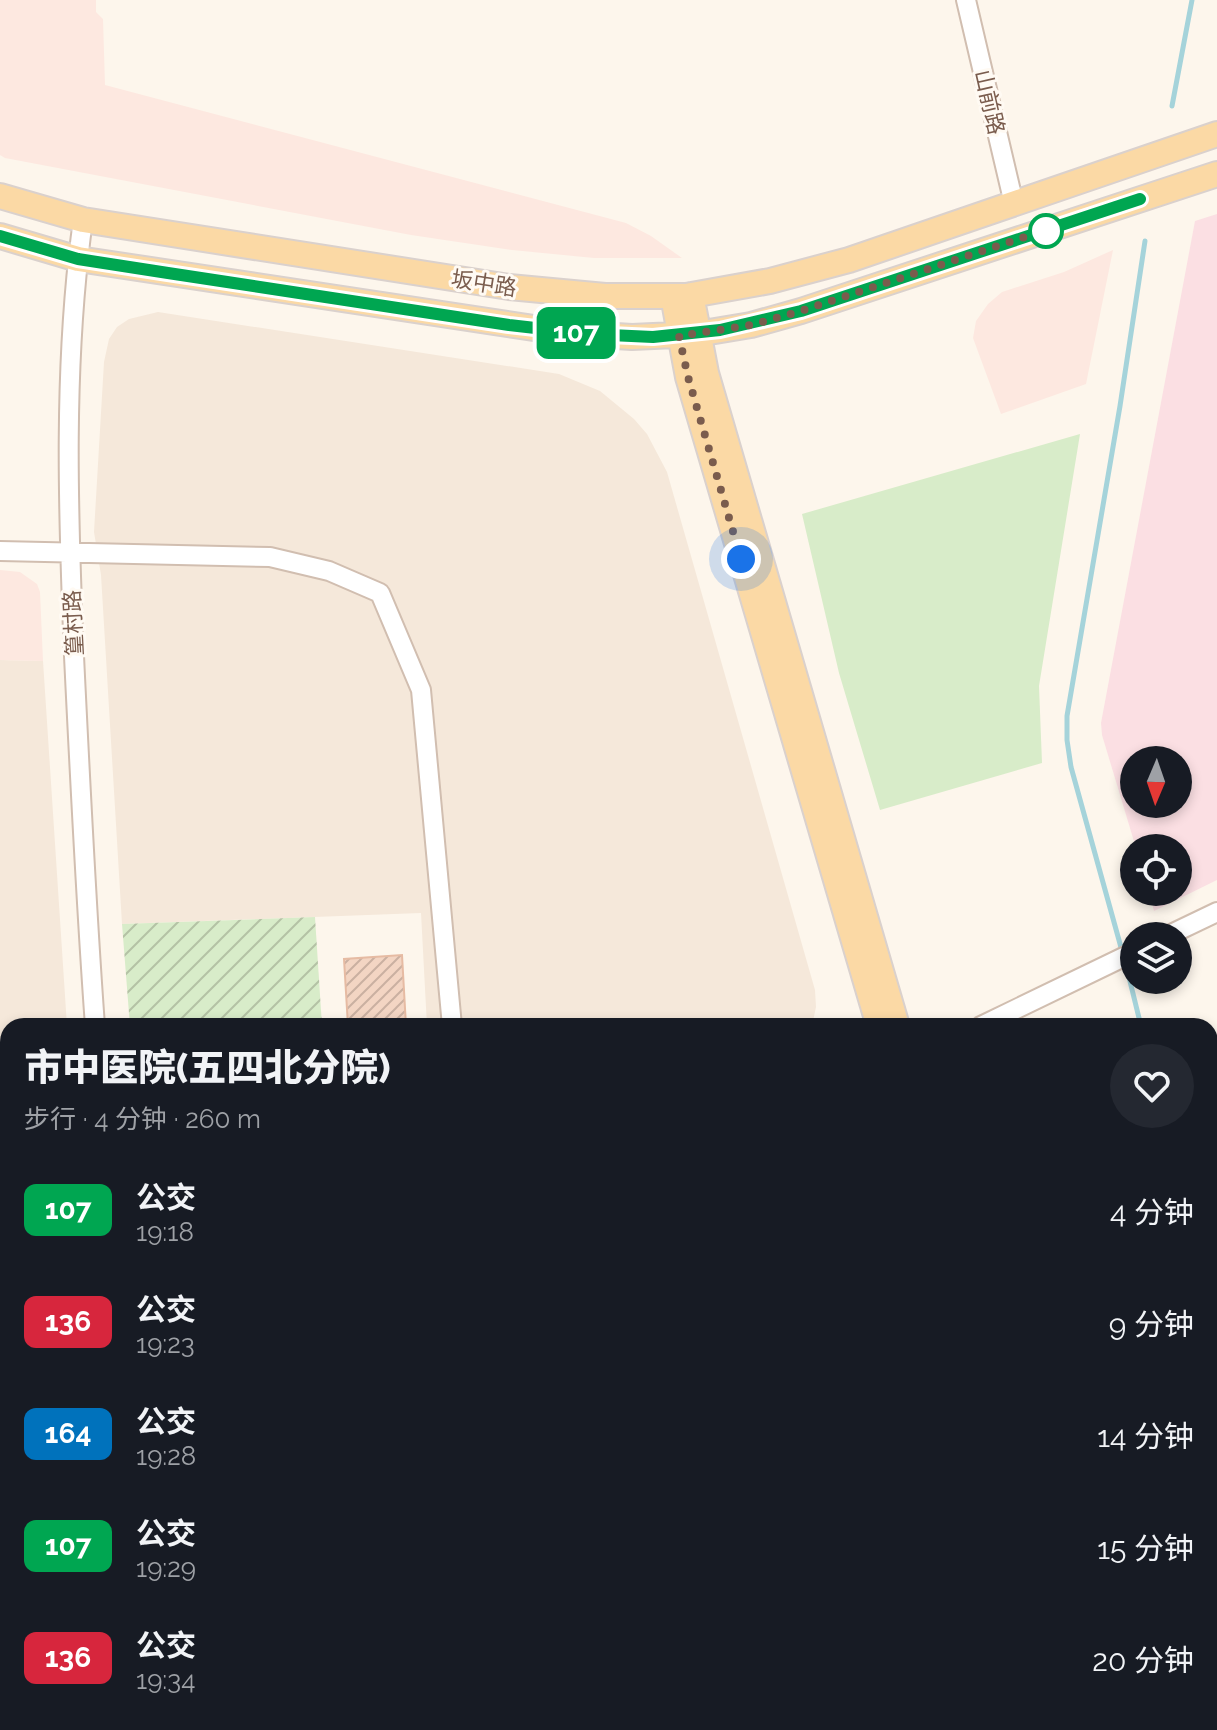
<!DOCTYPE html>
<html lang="zh">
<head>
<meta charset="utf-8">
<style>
  :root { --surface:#171b24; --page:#242831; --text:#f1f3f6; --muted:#9ea1a6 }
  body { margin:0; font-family:Raleway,"Noto Sans SC",sans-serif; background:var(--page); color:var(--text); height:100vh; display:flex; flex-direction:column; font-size:30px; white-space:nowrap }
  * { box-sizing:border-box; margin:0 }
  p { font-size:26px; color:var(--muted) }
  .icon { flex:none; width:44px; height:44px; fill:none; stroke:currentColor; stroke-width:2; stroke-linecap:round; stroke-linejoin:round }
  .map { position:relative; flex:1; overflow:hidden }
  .sheet { position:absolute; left:0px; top:1018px; width:1218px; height:712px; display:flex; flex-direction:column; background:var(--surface); border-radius:24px 24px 0 0; box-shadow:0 4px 12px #0003 }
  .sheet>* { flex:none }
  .badge { padding:0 16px; border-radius:12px; font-size:28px; line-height:52px }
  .needle { width:52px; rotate:182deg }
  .buttons { position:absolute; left:1120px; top:746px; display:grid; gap:16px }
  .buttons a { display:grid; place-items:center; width:72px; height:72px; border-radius:50%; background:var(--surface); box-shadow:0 4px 12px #0003; font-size:40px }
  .you { position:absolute; width:40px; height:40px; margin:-20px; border:6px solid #fff; border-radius:50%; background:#1a73e8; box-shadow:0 0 0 12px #1a73e833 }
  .map>.badge { position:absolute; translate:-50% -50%; box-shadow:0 0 0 4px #fff }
  .round { display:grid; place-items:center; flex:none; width:84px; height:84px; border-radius:42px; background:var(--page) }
  .head { display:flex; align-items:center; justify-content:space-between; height:136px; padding:0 24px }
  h1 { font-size:38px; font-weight:800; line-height:60px }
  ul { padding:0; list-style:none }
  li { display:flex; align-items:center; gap:24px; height:112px; padding:0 24px }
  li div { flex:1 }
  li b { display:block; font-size:30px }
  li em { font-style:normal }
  li .badge { min-width:88px; font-weight:700; text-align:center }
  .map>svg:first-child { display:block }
</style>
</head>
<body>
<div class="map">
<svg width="1217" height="1730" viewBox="0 0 1217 1730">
  <defs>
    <pattern id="garden-furrows" width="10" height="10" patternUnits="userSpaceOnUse" patternTransform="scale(2)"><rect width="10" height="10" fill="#d8ecc9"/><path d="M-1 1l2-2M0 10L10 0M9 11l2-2" fill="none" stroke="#b4c2a5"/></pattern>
    <pattern id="building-hatch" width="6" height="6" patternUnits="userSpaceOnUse" patternTransform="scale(2)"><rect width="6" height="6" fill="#f3d5c3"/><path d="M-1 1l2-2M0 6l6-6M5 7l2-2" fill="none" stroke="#cab0a1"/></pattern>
  </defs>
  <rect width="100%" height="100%" fill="#fdf6ec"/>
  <path fill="#f5e8da" d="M158 312 559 374 600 391 634 419 647 434 667 472 815 990 816 1007 812 1026H427L421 913 122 924 101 575 94 532 104 362 109 339 117 327 129 319Z
    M0 660 43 661 67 1026H8V1091H0Z
    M8 1154V1513H0V1155Z
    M520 1722H922L903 1730H528Z"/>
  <path fill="#fde8e0" d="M0 0H96V12L103 19 105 85 626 223 651 236 682 258H594L512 250 411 235 5 158 0 155Z
    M1113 250 1086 384 1001 414 973 338 976 321 988 304 1002 292 1064 272Z
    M0 570 20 572 37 584 40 592 43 661 0 660Z"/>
  <path fill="#f3e8fa" d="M93 1722H456L463 1730H93Z"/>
  <path fill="#fbdfe3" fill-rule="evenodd" d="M1217 214V880L1154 911 1149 892H1178V848H1136L1102 735 1101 723 1195 221ZM1134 760H1178V804H1134Z"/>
  <path fill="#d8ecc9" d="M1080 434 1039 686 1042 763 880 810 839 673 802 514Z"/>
  <path fill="url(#garden-furrows)" d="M315 917 322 1026H130L122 924Z"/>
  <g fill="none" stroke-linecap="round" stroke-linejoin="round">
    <path stroke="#a5d3da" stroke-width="5" d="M1172 106 1192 0
      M1122 951 1071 767 1067 740V716L1120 406 1145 241
      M1125 961 1141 1026
      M1210 1311 1217 1342"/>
  </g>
  <path fill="url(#building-hatch)" stroke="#e6bba3" stroke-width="2" d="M402 955 406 1026H348L344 959Z"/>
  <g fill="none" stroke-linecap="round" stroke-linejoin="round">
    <defs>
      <path id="minor" d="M966 0 1014 204
        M83 220C63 363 68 513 74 656 80 780 86 903 95 1026
        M0 551 270 557 329 571 380 593 421 690 452 1026
        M1167 936 1217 912
        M981 1026 1134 952
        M0 1115H8
        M0 1132H8
        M0 1529H8
        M490 1722 499 1730
        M80 1730 81 1722"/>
      <path id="major" d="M0 196 83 220 509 287 605 296H686L770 281 849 260 1217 134
        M0 236 78 259 567 333 632 337 697 334 751 325 801 311 1217 174
        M691 295 706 373 897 1026
        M673 296 688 377 879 1026
        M1210 1604 1217 1600
        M1210 1631 1217 1626
        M971 1730 989 1722
        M1021 1730 1039 1722"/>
    </defs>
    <use href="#minor" stroke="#d1beb0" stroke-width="22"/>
    <use href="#major" stroke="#dad1cd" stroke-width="28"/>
    <use href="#minor" stroke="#fff" stroke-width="18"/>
    <use href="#major" stroke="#fbd9a5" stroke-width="24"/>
  </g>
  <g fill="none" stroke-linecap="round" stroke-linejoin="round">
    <defs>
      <path id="line" d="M0 236 78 259 168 273 509 325 588 334 653 337 720 330 801 311 1140 199"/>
    </defs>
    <use href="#line" stroke="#fff" stroke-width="18"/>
    <use href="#line" stroke="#00a651" stroke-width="12"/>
    <path stroke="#7a5c4d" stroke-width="8" stroke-dasharray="0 14.4" d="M741 559 688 377 679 336 751 325 801 311 1052 228 1046 231"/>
  </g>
  <circle fill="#fff" stroke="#00a651" stroke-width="4" cx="1046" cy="231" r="16"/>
  <g text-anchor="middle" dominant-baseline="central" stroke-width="6" stroke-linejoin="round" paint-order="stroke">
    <g font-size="22" fill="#7a5c4d" stroke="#fffaf3">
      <text transform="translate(990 102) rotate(77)">山前路</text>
      <text transform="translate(484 283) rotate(9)">坂中路</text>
      <text transform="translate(73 623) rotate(-93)">篁村路</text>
    </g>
  </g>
</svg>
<div class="buttons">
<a><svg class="needle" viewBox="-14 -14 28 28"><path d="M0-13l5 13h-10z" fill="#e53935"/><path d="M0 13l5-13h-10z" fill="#9ea1a6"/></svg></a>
<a><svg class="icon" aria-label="locate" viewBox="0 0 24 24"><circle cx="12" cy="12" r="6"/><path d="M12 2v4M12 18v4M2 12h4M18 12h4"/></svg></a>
<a><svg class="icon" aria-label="layers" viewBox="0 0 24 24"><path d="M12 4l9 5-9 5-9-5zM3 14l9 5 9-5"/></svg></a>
</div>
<div class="you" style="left:741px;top:559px"></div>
<b class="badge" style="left:576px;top:333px;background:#00a651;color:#fff">107</b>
<section class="sheet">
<div class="head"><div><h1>市中医院(五四北分院)</h1><p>步行 · 4 分钟 · 260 m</p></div><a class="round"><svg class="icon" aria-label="heart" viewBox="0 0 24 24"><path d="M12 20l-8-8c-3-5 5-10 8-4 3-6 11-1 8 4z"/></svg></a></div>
<ul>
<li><span class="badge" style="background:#00a651;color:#fff">107</span><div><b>公交</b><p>19:18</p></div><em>4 分钟</em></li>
<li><span class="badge" style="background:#d7263d;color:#fff">136</span><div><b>公交</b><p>19:23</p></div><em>9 分钟</em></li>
<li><span class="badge" style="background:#0072bc;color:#fff">164</span><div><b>公交</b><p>19:28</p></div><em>14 分钟</em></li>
<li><span class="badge" style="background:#00a651;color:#fff">107</span><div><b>公交</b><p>19:29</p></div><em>15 分钟</em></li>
<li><span class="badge" style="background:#d7263d;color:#fff">136</span><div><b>公交</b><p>19:34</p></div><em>20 分钟</em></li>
</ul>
</section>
</div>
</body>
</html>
